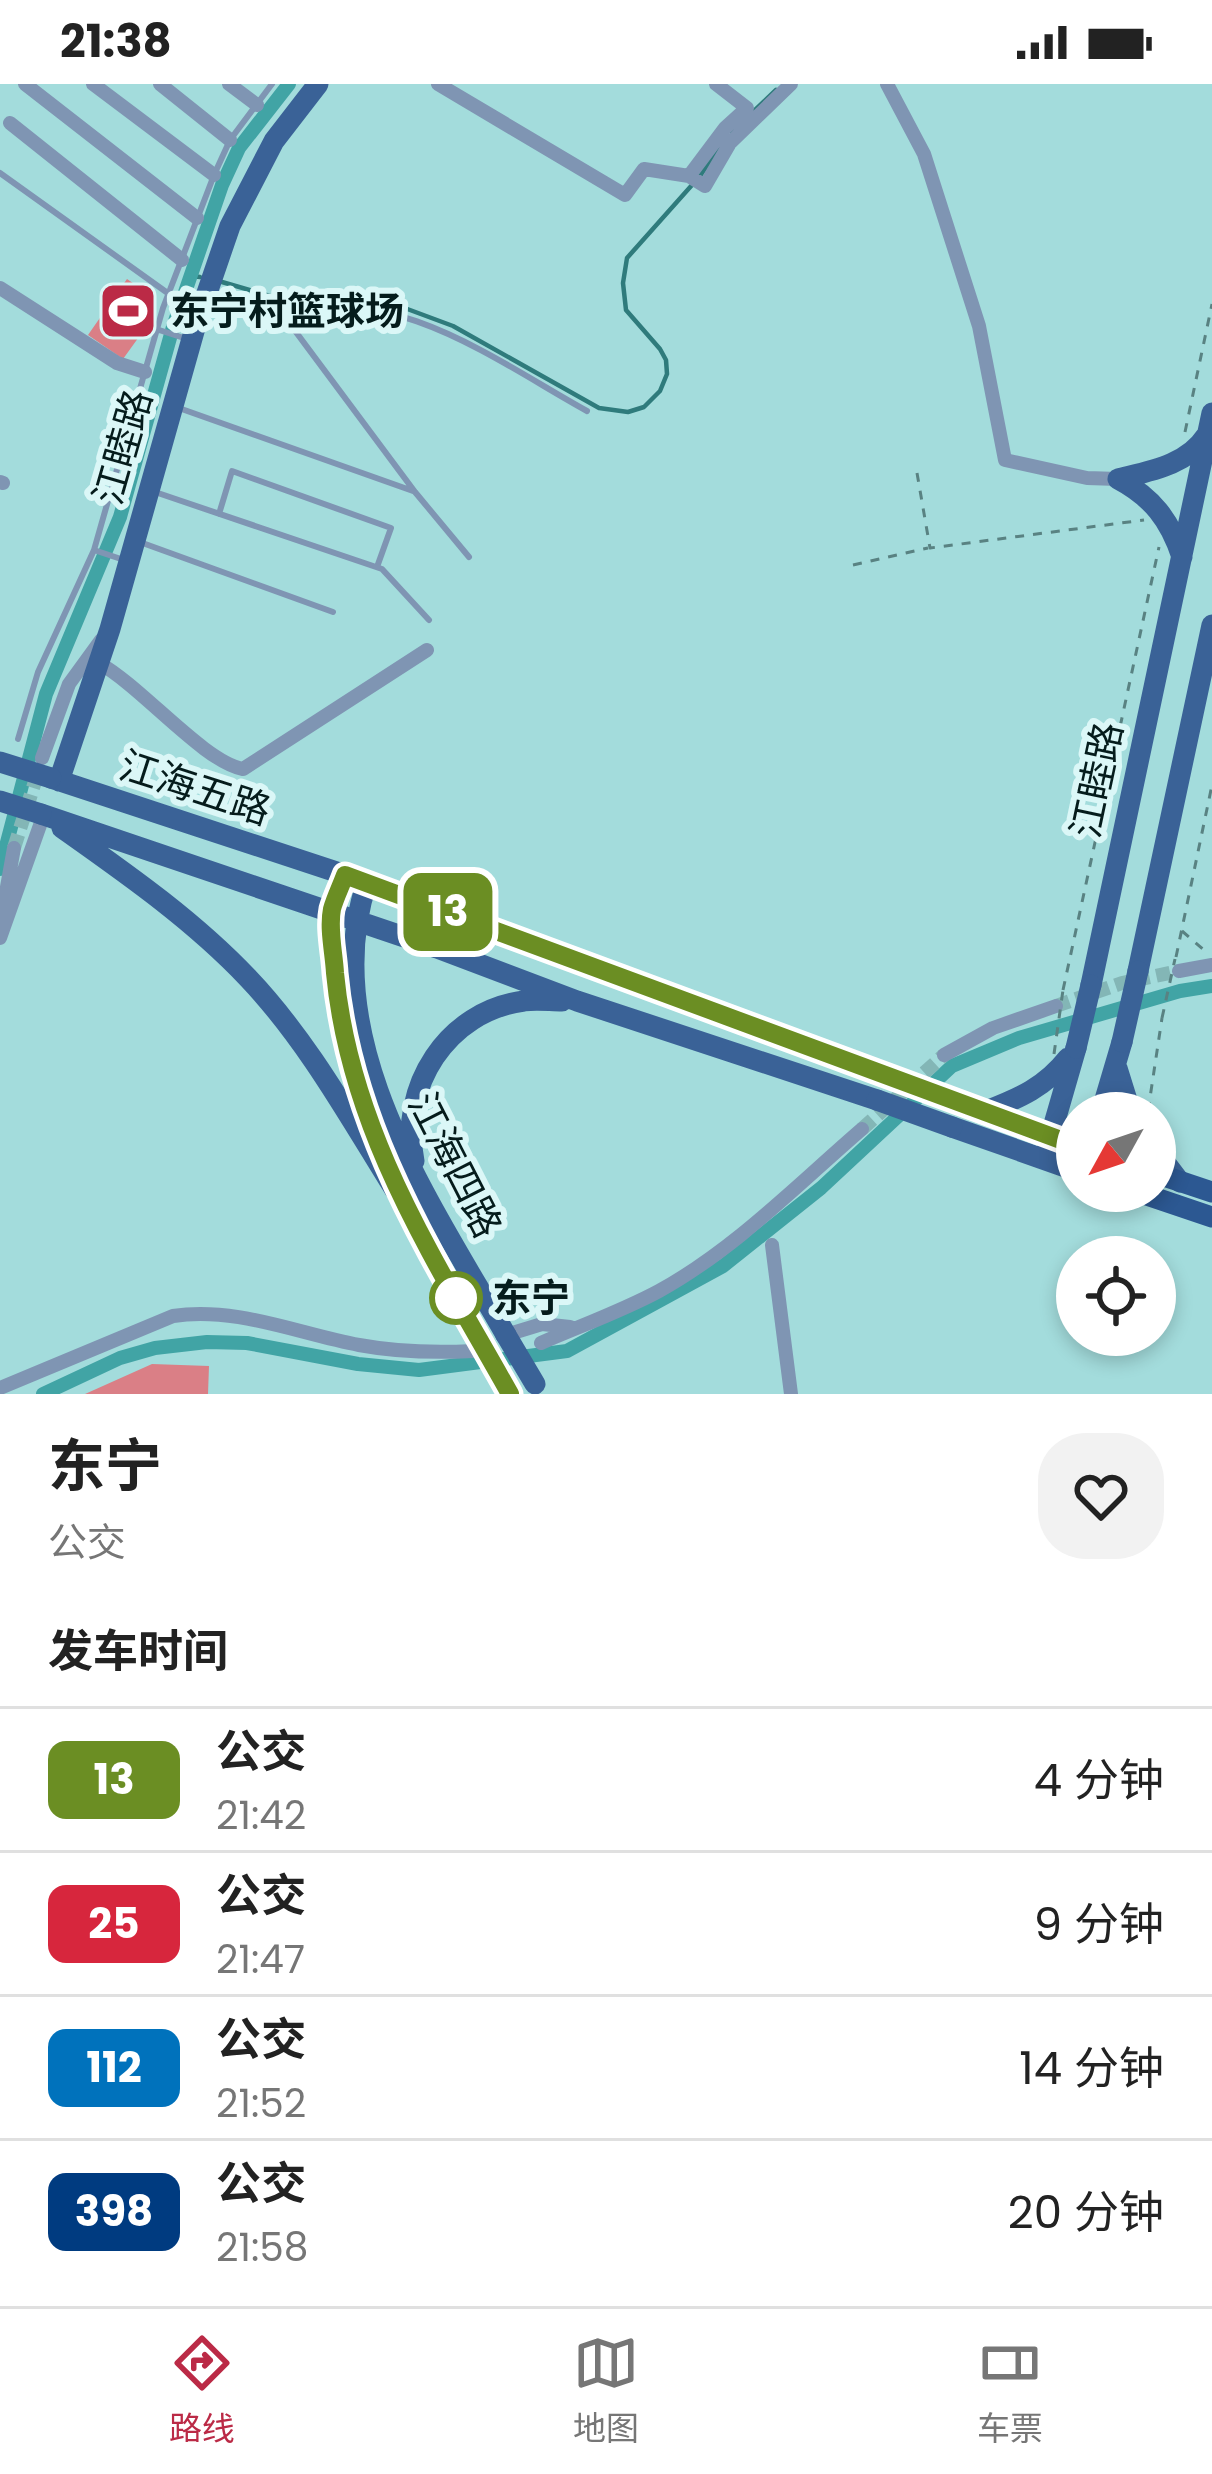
<!DOCTYPE html>
<html lang="zh">
<head>
<meta charset="utf-8">
<style>
  :root { --surface:#fff; --page:#f2f2f2; --text:#222; --muted:#767676; --line:#e0e0e0; --accent:#bb2a46 }
  body { margin:0; font-family:Poppins,"Noto Sans SC",sans-serif; background:var(--page); color:var(--text); height:100vh; display:flex; flex-direction:column; font-size:45px; white-space:nowrap }
  * { box-sizing:border-box; margin:0 }
  p { font-size:39px; color:var(--muted) }
  .icon { flex:none; width:66px; height:66px; fill:none; stroke:currentColor; stroke-width:2; stroke-linecap:round; stroke-linejoin:round }
  .map { position:relative; height:1310px; overflow:hidden }
  .drawer { display:flex; flex-direction:column; background:var(--surface); flex:1 }
  .drawer>* { flex:none }
  .badge { padding:0 24px; border-radius:18px; font-size:42px; line-height:78px }
  .needle { width:78px; rotate:230deg }
  .fabs { position:absolute; left:1056px; top:1008px; display:grid; gap:24px }
  .fabs a { display:grid; place-items:center; width:120px; height:120px; border-radius:50%; background:var(--surface); box-shadow:0 6px 18px #0003; font-size:60px }
  .map>.badge { position:absolute; translate:-50% -50%; box-shadow:0 0 0 6px #fff }
  h2 { padding:0 48px; font-size:45px; line-height:108px }
  .round { display:grid; place-items:center; flex:none; width:126px; height:126px; border-radius:48px; background:var(--page) }
  .overview { display:flex; align-items:center; justify-content:space-between; height:204px; padding:0 48px }
  h1 { font-size:57px; font-weight:700; line-height:90px }
  ul { padding:0; list-style:none }
  li { display:flex; align-items:center; gap:36px; height:144px; padding:0 48px; border-top:3px solid var(--line) }
  li div { flex:1 }
  li b { display:block; font-size:45px }
  li em { font-style:normal }
  li .badge { min-width:132px; font-weight:700; text-align:center }
  .status { display:flex; justify-content:space-between; align-items:center; height:84px; padding:0 60px; background:var(--surface); direction:ltr }
  .status svg { height:33px; fill:currentColor }
  .tab-bar { display:flex; justify-content:space-around; align-items:center; height:168px; border-top:3px solid var(--line); background:var(--surface); font-size:33px; color:var(--muted) }
  .tab-bar a { display:grid; justify-items:center; gap:6px }
  .tab-bar .selected { color:var(--accent) }
  .map>svg:first-child { display:block }
</style>
</head>
<body>
<div class="status"><b>21:38</b><svg viewBox="0 0 49 12"><path d="M0 12V9h3v3zM5 12V6h3v6zM10 12V3h3v9zM15 12V0h3v12zM26 1h20v11H26zM47 4h2v5h-2z"/></svg></div>
<div class="map">
<svg width="1212" height="1310" viewBox="0 0 1212 1310">
  <rect width="100%" height="100%" fill="#a3dcdc"/>
  <path fill="#da7f86" d="M127 195 156 215 149 239 123 275 88 251Z
    M152 1280 209 1282 208 1310H85Z"/>
  <g fill="none" stroke-linecap="round" stroke-linejoin="round">
    <path stroke="#2f7b7c" stroke-width="4.5" d="M732 48 776 6
      M192 192 200 193
      M222 198 287 217 367 210 453 242 599 324 628 328 644 323 660 307 667 290 666 276 660 265 626 226 623 199 627 174 700 92 725 56"/>
    <path stroke="#41a4a5" stroke-width="14" d="M0 785 46 610 120 433 173 243 222 101 239 64 289 0
      M43 1310 120 1274 155 1264 207 1258 247 1259 358 1280 419 1286 567 1267 723 1182 821 1104 952 982 1019 954 1180 907 1212 902"/>
    <path stroke="#83b6b6" stroke-width="14" stroke-dasharray="14 7" stroke-linecap="butt" d="M14 764 39 685
      M1056 922 1122 899 1179 887
      M862 1045 944 971"/>
    <path stroke="#598282" stroke-width="3" stroke-dasharray="9 9" stroke-linecap="butt" d="M1185 348 1212 220
      M917 389 930 464 1144 436
      M853 481 928 464
      M1182 847 1205 867
      M1176 873 1212 701
      M1063 906 1159 463
      M1148 1027 1162 934"/>
    <path stroke="#7f95b3" stroke-width="6" d="M0 89 169 210
      M211 207 284 232 415 408 469 473
      M284 232C390 195 498 278 587 327
      M156 245 187 255
      M176 323 413 407
      M152 407 382 485 429 536
      M219 430 232 387 391 444 377 483
      M137 457 333 528
      M94 466 124 476
      M18 655 38 588 94 466 163 224 214 91 230 56 272 0"/>
    <path stroke="#7f95b3" stroke-width="14" d="M25 0 197 134
      M93 0 214 91
      M160 0 230 56
      M229 0 257 21
      M438 0 625 111 644 85 689 92 705 102 730 59 791 0
      M887 0 924 70 979 242 1005 376 1087 394 1118 395
      M10 39 182 176
      M689 92 725 44 747 24 716 0
      M0 204 117 279 145 288
      M0 398 3 399
      M99 579C142 603 204 678 243 685L427 566
      M42 674 69 600 101 556
      M1 836 14 764
      M0 854 44 730
      M1179 887 1212 881
      M944 971 993 944 1056 922
      M772 1161 791 1310
      M506 1251 542 1240 570 1243
      M541 1259C580 1242 622 1227 659 1207 735 1165 797 1101 862 1045
      M0 1304 173 1232C235 1222 299 1250 359 1261 397 1268 434 1269 473 1267"/>
    <path stroke="#3a6297" stroke-width="21" d="M1118 395C1152 413 1170 436 1182 473
      M1118 395C1150 387 1187 381 1206 352
      M51 694 367 798 894 993
      M59 697 110 545 195 244 230 142 274 57 318 0
      M41 730 437 864 577 917 877 1016
      M62 744C127 790 193 836 248 894 307 956 350 1034 395 1106
      M345 791 331 828 338 916 350 975 377 1058
      M367 798C314 955 432 1121 506 1251
      M1138 887 1212 541
      M1091 901 1212 329
      M1117 984 1131 1029
      M962 1018 1077 1062
      M986 1027C1020 1014 1045 1003 1068 974
      M1101 1029 1122 958
      M952 1043 1077 1087
      M1048 1061 1076 964
      M1155 1065 1180 1098
      M414 1077C399 1003 447 927 524 917 536 915 550 917 562 917
      M390 1093 479 1255"/>
    <path stroke="#2c5892" stroke-width="21" d="M1155 1089 1212 1108
      M1135 1107 1212 1133"/>
    <path stroke="#598282" stroke-width="3" stroke-dasharray="9 9" stroke-linecap="butt" d="M1162 934 1175 875
      M1054 970 1063 906"/>
    <path stroke="#3a6297" stroke-width="21" d="M0 678 51 694
      M0 717 41 730
      M1122 958 1138 887
      M1076 964 1091 901
      M894 993 962 1018
      M877 1016 952 1043
      M506 1251 535 1300
      M479 1255 507 1305"/>
  </g>
  <g fill="none" stroke-linecap="round" stroke-linejoin="round">
    <defs>
      <path id="line" d="M510 1310C434 1174 350 1048 335 889 334 869 328 845 332 825 335 814 341 802 345 791L1077 1062"/>
    </defs>
    <use href="#line" stroke="#fff" stroke-width="27"/>
    <use href="#line" stroke="#6b8e23" stroke-width="18"/>
  </g>
  <defs>
    <symbol id="stadium-square" viewBox="-11 -11 22 22"><rect x="-9" y="-9" width="18" height="18" rx="4" fill="#bb2a46" stroke="#dbf7f7"/><path d="M0-5a6.5 5 0 1 0 0 10a6.5 5 0 1 0 0-10ZM-3.5-1.8h7v3.6h-7Z" fill="#fff"/></symbol>
  </defs>
  <g fill-rule="evenodd">
    <use href="#stadium-square" x="95" y="194" width="66" height="66"/>
  </g>
  <circle fill="#fff" stroke="#6b8e23" stroke-width="6" cx="456" cy="1214" r="24"/>
  <g text-anchor="middle" dominant-baseline="central" stroke-width="12" stroke-linejoin="round" paint-order="stroke">
    <g font-size="39" font-weight="bold" fill="#051c1c" stroke="#dbf7f7" text-anchor="start">
      <text x="170" y="227">东宁村篮球场</text>
    </g>
    <g font-size="39" fill="#051c1c" stroke="#dbf7f7">
      <text transform="translate(123 363) rotate(-74)">江睦路</text>
      <text transform="translate(1097 696) rotate(-78)">江睦路</text>
      <text transform="translate(195 704) rotate(18)">江海五路</text>
      <text transform="translate(455 1081) rotate(63)">江海四路</text>
    </g>
    <g font-size="39" font-weight="bold" fill="#051c1c" stroke="#dbf7f7" text-anchor="start">
      <text x="492" y="1214">东宁</text>
    </g>
  </g>
</svg>
<div class="fabs">
<a><svg class="needle" viewBox="-14 -14 28 28"><path d="M0-13l5 13h-10z" fill="#e53935"/><path d="M0 13l5-13h-10z" fill="#767676"/></svg></a>
<a><svg class="icon" aria-label="locate" viewBox="0 0 24 24"><circle cx="12" cy="12" r="6"/><path d="M12 2v4M12 18v4M2 12h4M18 12h4"/></svg></a>
</div>
<b class="badge" style="left:448px;top:828px;background:#6b8e23;color:#fff">13</b>
</div>
<section class="drawer">
<div class="overview"><div><h1>东宁</h1><p>公交</p></div><a class="round"><svg class="icon" aria-label="heart" viewBox="0 0 24 24"><path d="M12 20l-8-8c-3-5 5-10 8-4 3-6 11-1 8 4z"/></svg></a></div>
<h2>发车时间</h2>
<ul>
<li><span class="badge" style="background:#6b8e23;color:#fff">13</span><div><b>公交</b><p>21:42</p></div><em>4 分钟</em></li>
<li><span class="badge" style="background:#d7263d;color:#fff">25</span><div><b>公交</b><p>21:47</p></div><em>9 分钟</em></li>
<li><span class="badge" style="background:#0072bc;color:#fff">112</span><div><b>公交</b><p>21:52</p></div><em>14 分钟</em></li>
<li><span class="badge" style="background:#003b80;color:#fff">398</span><div><b>公交</b><p>21:58</p></div><em>20 分钟</em></li>
</ul>
</section>
<nav class="tab-bar">
<a class="selected"><svg class="icon" aria-label="directions" viewBox="0 0 24 24"><path d="M12 3l9 9-9 9-9-9zM9 14v-3h6M13 9l2 2-2 2"/></svg>路线</a>
<a><svg class="icon" aria-label="map" viewBox="0 0 24 24"><path d="M3 6l6-2 6 2 6-2v14l-6 2-6-2-6 2zM9 4v14M15 6v14"/></svg>地图</a>
<a><svg class="icon" aria-label="tickets" viewBox="0 0 24 24"><path d="M3 7h18v10H3zM15 7v10"/></svg>车票</a>
</nav>
</body>
</html>
